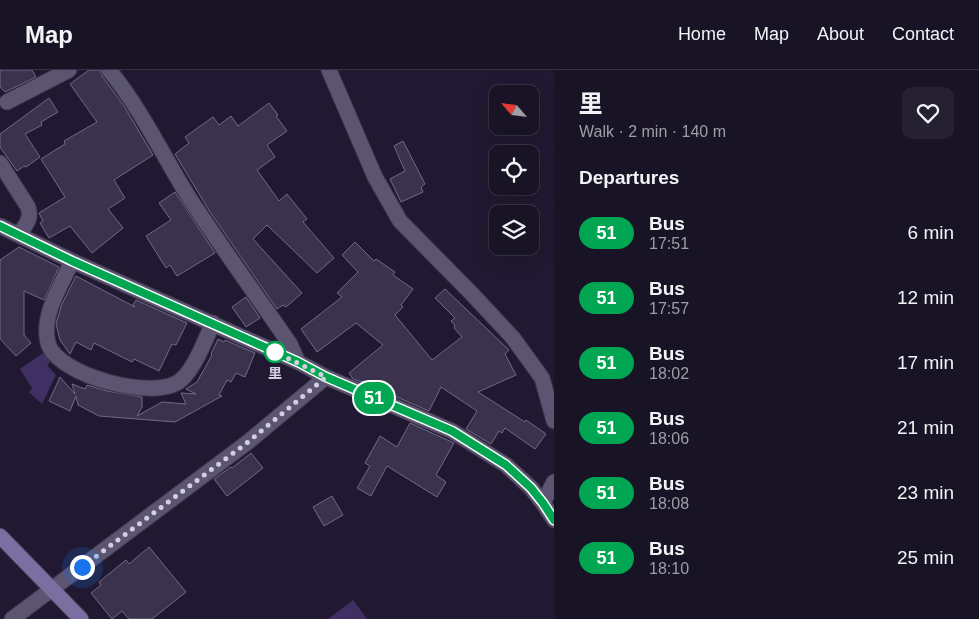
<!DOCTYPE html>
<html lang="en">
<head>
<meta charset="utf-8">
<style>
  :root { --surface:#181325; --page:#252032; --text:#f1f3f6; --muted:#9f9ea7; --line:#363242 }
  body { margin:0; font-family:Arial,"Noto Sans JP",sans-serif; background:var(--page); color:var(--text); height:100vh; display:flex; flex-direction:column; font-size:19px; white-space:nowrap }
  * { box-sizing:border-box; margin:0 }
  p { font-size:16px; color:var(--muted) }
  .icon { flex:none; width:28px; height:28px; fill:none; stroke:currentColor; stroke-width:2; stroke-linecap:round; stroke-linejoin:round }
  .map { position:relative; flex:1; overflow:hidden }
  .drawer { display:flex; flex-direction:column; background:var(--surface); width:425px }
  .drawer>* { flex:none }
  .badge { padding:0 10px; border-radius:16px; font-size:18px; line-height:32px }
  .needle { width:32px; rotate:298deg }
  .tools { position:absolute; left:489px; top:15px; display:grid; gap:10px }
  .tools a { display:grid; place-items:center; width:50px; height:50px; border-radius:10px; background:var(--surface); box-shadow:0 5px 20px #0002,0 0 0 1px var(--line); font-size:25px }
  .you { position:absolute; width:25px; height:25px; margin:-12px; border:4px solid #fff; border-radius:50%; background:#1a73e8; box-shadow:0 0 0 8px #1a73e833 }
  .map>.badge { position:absolute; translate:-50% -50%; box-shadow:0 0 0 2px #fff }
  h2 { padding:0 25px; font-size:19px; line-height:45px }
  .round { display:grid; place-items:center; flex:none; width:52px; height:52px; border-radius:10px; background:var(--page) }
  .overview { display:flex; align-items:center; justify-content:space-between; height:85px; padding:0 25px }
  h1 { font-size:24px; font-weight:700; line-height:38px }
  ul { padding:0; list-style:none }
  li { display:flex; align-items:center; gap:15px; height:65px; padding:0 25px }
  li div { flex:1 }
  li b { display:block; font-size:19px }
  li em { font-style:normal }
  li .badge { min-width:55px; font-weight:700; text-align:center }
  header { display:flex; align-items:center; gap:30px; box-sizing:border-box; height:70px; padding:0 25px; background:var(--surface); border-bottom:1px solid var(--line) }
  header strong { font-size:24px }
  nav { display:flex; gap:28px; margin-inline-start:auto; font-size:18px }
  main { display:flex; flex:1; min-height:0 }
  .map>svg:first-child { display:block }
</style>
</head>
<body>
<header>
<strong>Map</strong>
<nav><a>Home</a><a>Map</a><a>About</a><a>Contact</a></nav>
</header>
<main>
<div class="map">
<svg width="554" height="549" viewBox="0 0 554 549">
  <rect width="100%" height="100%" fill="#201931"/>
  <path fill="#402f63" d="M46 281 52 291 47 295 56 305 42 334 29 322 32 318 20 299Z
    M353 530 367 549H328Z"/>
  <path fill="#3b334e" stroke="#716987" d="M0 0H32L36 7 5 22 0 17Z
    M89 0H100L102 6 124 36 153 85 114 110 125 128 108 139 123 158 92 183 70 156 49 168 40 153 43 151 39 143 65 127 41 89 65 74 64 71 97 52 70 14Z
    M49 28 58 42 41 52 42 55 25 64 40 87 26 97 24 96 17 101 0 77V64Z
    M269 33 278 45 276 46 287 61 267 75 275 87 257 100 279 131 287 124 307 149 303 152 334 188 317 203 267 155 253 169 302 223 286 237 283 235 277 239 210 142 175 84 189 73 185 67 213 47 219 55 231 46 238 56Z
    M403 71 425 114 421 117 423 122 401 132 390 109 405 101 394 76Z
    M175 122 215 183 177 206 170 195 166 198 146 166 171 150 159 133Z
    M355 172 374 191 376 189 395 202 393 205 413 219 401 235 403 237 395 245 432 290 462 267 454 258 455 256 451 251 455 248 435 228 445 219 509 280 505 284 516 305 478 322 525 352 526 350 546 364 535 379 505 358 502 363 499 361 491 374 466 359 477 341 441 317 429 341 367 314 364 311 362 312 353 309 349 303 383 275 356 253 317 282 301 259 342 227 337 223 358 202 342 185Z
    M19 177 59 197 44 230 24 221V265L31 273 16 286 0 269V190Z
    M76 206 135 237 133 235 136 230 187 253 176 275 172 274 159 301 134 289 132 292 94 273 91 280 76 272 70 284 60 270 56 254 62 234Z
    M246 227 260 248 246 257 232 237Z
    M218 269 224 272 225 270 255 283 245 307 236 303 231 312 227 310 219 325 222 326 175 352 99 346 78 335 76 326 70 341 49 331 60 307 75 324 72 314 85 319 87 315 107 321 142 327V337L137 346 162 332 186 334 181 323 196 324 186 319 197 312 212 285 211 284Z
    M410 353 454 373 436 405 446 412 437 427 387 396 371 426 357 418 370 396 365 393 380 366 397 377Z
    M251 383 263 398 227 426 214 409 231 397 232 398Z
    M332 426 343 445 324 456 313 437Z
    M149 477 186 522 152 549H129L122 541 112 549 91 523 101 515 99 512 126 490 129 494Z"/>
  <g fill="none" stroke-linecap="round" stroke-linejoin="round">
    <defs>
      <path id="minor" d="M109 0C142 40 163 86 190 129 222 178 257 226 290 274L298 292
        M329 0 375 107 400 151 473 225 513 268 542 308 554 351
        M7 32 69 0
        M0 93 28 137C32 149 26 154 19 165
        M0 156 72 191 298 292 326 307 452 361 506 395 531 418 543 433 554 450
        M72 191C61 216 41 245 48 273 57 306 157 332 181 310 195 298 205 270 213 253
        M543 433 554 412
        M12 549 248 372 326 307"/>
      <path id="primary" d="M0 466 81 549"/>
    </defs>
    <use href="#minor" stroke="#3a3548" stroke-width="17"/>
    <use href="#primary" stroke="#3a3548" stroke-width="17"/>
    <use href="#minor" stroke="#5c5572" stroke-width="15"/>
    <use href="#primary" stroke="#7c6ea1" stroke-width="15"/>
  </g>
  <g fill="none" stroke-linecap="round" stroke-linejoin="round">
    <defs>
      <path id="line" d="M0 156 72 191 298 292 326 307 452 361 506 395 531 418 543 433 554 450"/>
    </defs>
    <use href="#line" stroke="#fff" stroke-width="11"/>
    <use href="#line" stroke="#00a651" stroke-width="8"/>
    <path stroke="#d3cfe0" stroke-width="5" stroke-dasharray="0 9" d="M82 497 248 372 326 307 275 282"/>
  </g>
  <circle fill="#fff" stroke="#00a651" stroke-width="2.5" cx="275" cy="282" r="10"/>
  <g text-anchor="middle" dominant-baseline="central" stroke-width="5" stroke-linejoin="round" paint-order="stroke">
    <g font-size="14" font-weight="bold" fill="#d3cfe0" stroke="#201931">
      <text x="275" y="303">里</text>
    </g>
  </g>
</svg>
<div class="tools">
<a><svg class="needle" viewBox="-14 -14 28 28"><path d="M0-13l5 13h-10z" fill="#e53935"/><path d="M0 13l5-13h-10z" fill="#9f9ea7"/></svg></a>
<a><svg class="icon" aria-label="locate" viewBox="0 0 24 24"><circle cx="12" cy="12" r="6"/><path d="M12 2v4M12 18v4M2 12h4M18 12h4"/></svg></a>
<a><svg class="icon" aria-label="layers" viewBox="0 0 24 24"><path d="M12 4l9 5-9 5-9-5zM3 14l9 5 9-5"/></svg></a>
</div>
<div class="you" style="left:82px;top:497px"></div>
<b class="badge" style="left:374px;top:328px;background:#00a651;color:#fff">51</b>
</div>
<section class="drawer">
<div class="overview"><div><h1>里</h1><p>Walk · 2 min · 140 m</p></div><a class="round"><svg class="icon" aria-label="heart" viewBox="0 0 24 24"><path d="M12 20l-8-8c-3-5 5-10 8-4 3-6 11-1 8 4z"/></svg></a></div>
<h2>Departures</h2>
<ul>
<li><span class="badge" style="background:#00a651;color:#fff">51</span><div><b>Bus</b><p>17:51</p></div><em>6 min</em></li>
<li><span class="badge" style="background:#00a651;color:#fff">51</span><div><b>Bus</b><p>17:57</p></div><em>12 min</em></li>
<li><span class="badge" style="background:#00a651;color:#fff">51</span><div><b>Bus</b><p>18:02</p></div><em>17 min</em></li>
<li><span class="badge" style="background:#00a651;color:#fff">51</span><div><b>Bus</b><p>18:06</p></div><em>21 min</em></li>
<li><span class="badge" style="background:#00a651;color:#fff">51</span><div><b>Bus</b><p>18:08</p></div><em>23 min</em></li>
<li><span class="badge" style="background:#00a651;color:#fff">51</span><div><b>Bus</b><p>18:10</p></div><em>25 min</em></li>
</ul>
</section>
</main>
</body>
</html>
